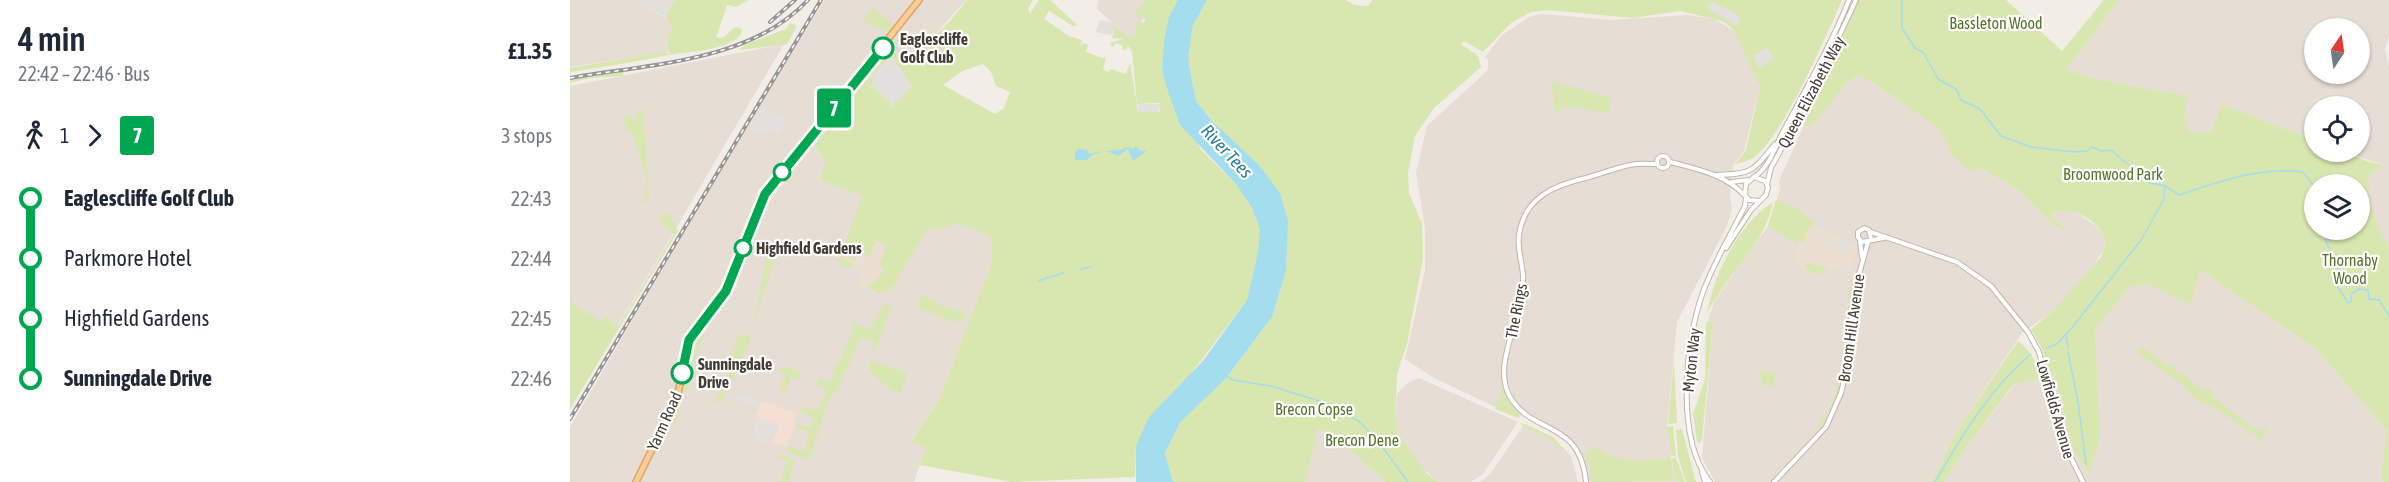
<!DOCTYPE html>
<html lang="en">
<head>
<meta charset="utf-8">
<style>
  :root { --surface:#fff; --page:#f2f2f3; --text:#1f2937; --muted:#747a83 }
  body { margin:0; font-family:"Asap Condensed",sans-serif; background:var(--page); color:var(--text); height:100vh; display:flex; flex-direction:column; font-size:22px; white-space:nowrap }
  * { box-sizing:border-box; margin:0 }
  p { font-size:20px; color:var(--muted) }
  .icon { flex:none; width:33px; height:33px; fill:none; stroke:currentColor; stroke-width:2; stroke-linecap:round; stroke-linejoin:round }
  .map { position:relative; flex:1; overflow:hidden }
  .side { display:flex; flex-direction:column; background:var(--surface); width:570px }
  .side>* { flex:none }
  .badge { padding:0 12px; border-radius:4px; font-size:21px; line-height:39px }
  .needle { width:39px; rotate:13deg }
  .fabs { position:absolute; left:1734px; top:18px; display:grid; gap:12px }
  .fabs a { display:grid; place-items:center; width:66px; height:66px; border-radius:50%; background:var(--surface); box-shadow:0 2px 4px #0004; font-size:30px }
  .map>.badge { position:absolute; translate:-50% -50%; box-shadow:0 0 0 3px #fff }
  .legs { display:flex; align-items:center; gap:9px; height:66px; padding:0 18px; font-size:20px }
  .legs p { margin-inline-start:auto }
  .head { display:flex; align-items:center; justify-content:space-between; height:102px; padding:0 18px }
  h1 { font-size:33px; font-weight:600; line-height:45px }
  ul { padding:0 18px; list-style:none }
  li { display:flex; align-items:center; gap:21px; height:60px; font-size:22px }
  li i { display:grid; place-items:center; width:9px; height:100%; margin:0 8px; background:currentColor }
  li i::after { content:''; width:15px; height:15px; margin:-8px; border:4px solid; border-radius:50%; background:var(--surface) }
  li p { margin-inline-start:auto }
  li:first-child i { background:linear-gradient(#0000 50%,currentColor 0) }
  li:last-child i { background:linear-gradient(currentColor 50%,#0000 0) }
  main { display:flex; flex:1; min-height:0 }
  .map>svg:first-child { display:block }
</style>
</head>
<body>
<main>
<section class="side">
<div class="head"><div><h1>4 min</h1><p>22:42 – 22:46 · Bus</p></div><b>£1.35</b></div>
<div class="legs"><svg class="icon" aria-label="walk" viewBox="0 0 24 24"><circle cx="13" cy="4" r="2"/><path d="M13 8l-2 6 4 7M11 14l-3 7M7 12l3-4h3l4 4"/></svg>1<svg class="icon" aria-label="forward" viewBox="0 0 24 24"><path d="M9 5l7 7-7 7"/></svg><b class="badge" style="background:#00a651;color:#fff">7</b><p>3 stops</p></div>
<ul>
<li><i style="color:#00a651"></i><b>Eaglescliffe Golf Club</b><p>22:43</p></li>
<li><i style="color:#00a651"></i><span>Parkmore Hotel</span><p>22:44</p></li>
<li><i style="color:#00a651"></i><span>Highfield Gardens</span><p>22:45</p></li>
<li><i style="color:#00a651"></i><b>Sunningdale Drive</b><p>22:46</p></li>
</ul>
</section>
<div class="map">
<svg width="1819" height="482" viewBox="0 0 1819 482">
  <rect width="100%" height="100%" fill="#f2ede6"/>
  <path fill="#e6ddd5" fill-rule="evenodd" d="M0 0H70L68 6 96 17 102 28 96 39 98 52 0 67Z
    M255 0H396L339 64 318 51 242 142 255 161 250 180 382 220 416 234 422 239V261L369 400 340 442 356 447 344 482H0V427L187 107Z
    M528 0H585L571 23 595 34 594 44 558 37 527 9Z
    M1549 0H1819V35L1815 50 1819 67V248L1807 227 1798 201V175L1814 165 1774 152H1790V106H1744V140L1651 104 1641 134 1616 131 1617 119 1614 115 1617 96 1535 81 1496 70ZM1744 28H1790V74H1744Z
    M972 14 1042 20 1118 15 1144 19 1163 30 1174 45 1190 87 1174 151 1163 165 1160 194 1162 210 1156 228 1107 322 1097 427 1104 477 1108 482H1018L1013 458 1005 445 990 429 925 407 864 378 835 359 855 270V228L846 173 857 126 918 70V60L915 57 932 35 959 17Z
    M214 44 95 247 0 405V86Z
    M1287 75 1305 84 1369 129 1381 153 1447 189 1482 224 1494 228 1481 215 1494 210 1503 211 1525 225 1534 236V249L1516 277 1482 312 1452 333 1386 432 1362 482H1145L1132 458 1143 323 1138 322 1139 317 1145 300 1198 226 1210 190 1209 181 1234 125 1241 126 1277 83Z
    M1630 270 1746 349 1817 431 1811 474 1813 482H1374L1393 452 1444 385 1484 374 1503 449 1519 474 1530 439 1525 329 1558 287 1579 285 1621 305Z
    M849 378 948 422 913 474 901 482H868L850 466 827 432 825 420 827 394 838 383Z
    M953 426 976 437 1001 456 1008 482H910L920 474Z
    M747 428 761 430 767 435 770 446 780 450 815 482H735Z"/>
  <path fill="#f4dfd2" d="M191 401 226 413 223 422 226 423 217 447 202 442 209 426 185 417Z"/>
  <path fill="#e5dfdb" d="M70 0H105L98 17 67 6Z"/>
  <path fill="#ebdfd1" d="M293 194 356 211 348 240 320 292 308 294 287 286 291 273 268 265Z
    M1206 200 1227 209 1260 235 1285 243 1286 249 1281 271 1259 270 1247 275 1223 260 1230 245 1198 226Z"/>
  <path fill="#d8e6b0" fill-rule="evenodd" d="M105 0H179L166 7 157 5 146 38 154 37 165 27 172 29C172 50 113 52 99 55 69 61 33 67 0 72V68L95 52 99 54 96 39 102 28 96 17Z
    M397 0H463L458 9 460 14 469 0H480L507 25 503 26 479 11 474 19 499 36 512 40 510 47 513 43 518 45 516 52 532 58 536 57 533 70 538 72 541 69 556 74 560 63 568 112H590L589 103 567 104 562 51 558 46 556 50 552 49 553 46 546 43 543 47 540 45 542 42 554 39 542 38 544 31 540 22 559 37 566 34 565 24 575 22 574 16 568 18 565 14 576 0H608L594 41 592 70 631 150 666 184 682 208 690 230 688 252 677 300 566 446 565 477 442 482 350 465 356 447 340 443 369 400 422 261V239L416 234 387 223 366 231 358 227 320 291 308 293 298 287 309 278 314 268 309 266 316 245 306 241 300 256 290 254 288 251 285 261 277 256 273 259 283 264 281 269 268 265 292 195 250 180 255 161 242 141 318 51 341 63 344 56 380 21ZM413 64 421 72 426 86 440 92 434 108 425 114 373 85 392 71Z
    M637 0H775L785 5 798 6 803 0H1272C1256 36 1213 137 1183 158 1178 161 1170 163 1165 164L1176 150 1190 87 1163 29 1152 21 1110 11 1063 18 978 10 961 12 941 23 913 52 894 41 891 44 908 56 911 67 864 108 845 136 838 173 839 193 852 224 853 258 837 344 827 374 825 420 827 432 843 455 857 474 868 482H815L780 450 770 446C766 431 761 432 748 428L735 482H603L595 453 610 423 657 377 702 317 716 271 689 165 641 120 626 101 618 59 623 25Z
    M1289 0H1436L1492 51 1534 0H1549L1496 70 1535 81 1618 96 1614 115 1617 119V131L1641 133 1651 104 1744 140V152H1774L1799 162 1814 165 1798 176C1798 204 1805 223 1819 248V482H1813L1811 474 1817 431 1746 349 1630 270 1621 305 1579 285 1559 287 1525 329 1530 439 1519 474 1503 449 1484 375 1480 376 1473 351 1461 329 1482 312 1531 257C1533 251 1536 245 1534 238 1530 220 1496 203 1481 215L1494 228 1493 230 1482 224 1447 189 1409 168 1400 172 1381 153 1369 129 1305 84 1287 75 1277 83 1241 127 1234 125ZM1744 184H1790V230H1744Z
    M302 7 325 26 321 33 293 22Z
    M220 23 227 26 217 44 169 50 174 45 216 29Z
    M54 70 53 76 20 78 0 83V79Z
    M982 81 1041 98 1038 113 1000 107 985 112Z
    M73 108 79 200 72 203 77 180 61 128 59 134 52 115 59 116 63 120 62 125 66 114Z
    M1206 200 1227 209 1244 223 1237 232 1234 243 1229 240 1227 244 1198 226Z
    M1203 202C1195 245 1157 274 1137 313 1144 273 1169 224 1203 202Z
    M98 213 108 231 0 409V302L34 323 33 316 41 319 43 326 49 325 104 234 98 230V225L93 227 89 216Z
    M198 247 208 250 184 322Z
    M1236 263 1253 266 1257 270 1247 275 1234 267Z
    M1280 278 1283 283 1275 364 1264 407 1260 410 1274 366Z
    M351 295 368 302 364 314 350 309 348 304Z
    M315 303 320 304 321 308 305 351 302 350 304 341 291 337 267 391 260 396 239 460 219 453 217 446 235 452 239 432 225 427 227 423 241 428 244 418 230 412 232 406 247 411 257 389 247 385 249 378 260 382 266 372 261 370 271 360 284 326 280 324 281 321 300 330Z
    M369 304 396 314 394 321 390 323 365 315Z
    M140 318 125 358 117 391 113 392C112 363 122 339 140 318Z
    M1136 322H1143L1132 440 1130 443 1127 442 1123 413 1135 380Z
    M182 335 152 402 144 403 154 385 167 336Z
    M1448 341C1461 351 1466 361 1470 378L1443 385 1393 452 1374 482H1362L1386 432Z
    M1571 346 1597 365H1604L1605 371 1619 377V380L1633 390 1640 388 1644 398 1687 430 1698 428 1687 445 1688 437 1640 405C1630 405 1620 395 1615 387L1567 352Z
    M1104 360 1107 423 1098 424Z
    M303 361 337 373 331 393 323 391 299 371 300 362Z
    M213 366 231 372 229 377 234 380 221 377 216 392 208 389 216 375 208 372Z
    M1189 370 1206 373 1203 388 1194 385Z
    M931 384 937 401 950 416 948 418 925 409 930 397Z
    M113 399 108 417 93 442 90 441 109 401Z
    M1256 413 1258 417 1224 458 1219 459 1240 439Z
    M953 423 983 437 1001 456 976 437 951 425Z
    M1103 426 1106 457 1101 455 1097 427Z
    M1112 429 1126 482H1116L1108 457 1106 430Z
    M1028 447C1039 463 1083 461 1101 458L1103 481 1021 482V471L1015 454Z
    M208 454 225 460 218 482H211L217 461 207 457Z
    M1102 458H1106L1115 482H1108L1104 477Z"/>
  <path fill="#e4e0de" d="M1142 1 1169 16 1168 27 1137 8Z
    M530 20 540 22 545 31 541 35 525 32Z
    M1197 48 1204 59 1189 68 1183 56Z
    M321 55 342 86 325 103 322 111 319 102 300 84 303 80 301 77Z
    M568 104H589V112H568Z
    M193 106 217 120 209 135 200 129 193 131 189 136 179 130Z
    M1250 236 1258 237V240L1272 241 1274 239 1281 243 1276 254 1264 248 1265 245 1261 243 1249 241Z
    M168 393 190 401 188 408 164 399Z
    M185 417 209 426 207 431 200 434 196 443 183 439Z"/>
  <path fill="#a4dded" d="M608 0H637L623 25 618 59 626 101 641 120 689 165 710 193 718 221 716 271 702 317 657 377 610 423 595 453 603 482H566V446L579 417 633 361 677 300 688 252 690 230 682 208 666 184 610 125 597 88 592 70 594 41 599 17Z
    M566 146 569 150 576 151 563 161 558 149 548 156 537 151 523 154 517 160H505V152L509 149 517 150 519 154C532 150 547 152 558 147L563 149Z"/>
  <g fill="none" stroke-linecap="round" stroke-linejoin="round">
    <path stroke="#a4dded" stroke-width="1.5" d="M1332 0V28L1345 48 1353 52 1368 79 1386 89 1391 100 1410 109 1431 136 1461 147 1504 152 1517 151 1522 147 1531 151 1541 150 1580 183 1595 186 1609 195C1648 182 1692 166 1733 172L1744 186
      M1761 230V240L1755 239 1770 273 1763 279 1778 303 1781 302V294L1789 289 1798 290 1799 299 1809 300 1819 316
      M511 269 521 267
      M468 281 493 273
      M1496 334 1498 348
      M1476 348 1487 344 1501 329 1571 240 1594 199 1595 186
      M1498 352 1508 402 1516 464
      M656 376 663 380 701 386 759 404 790 422 808 441 838 482
      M1365 482C1391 437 1421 387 1461 354"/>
    <defs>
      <path id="tertiary" d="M1087 162a6 6 0 1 1 12 0a6 6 0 1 1-12 0Z
        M1100 162C1126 169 1155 174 1174 195
        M1146 175C1183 174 1182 172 1205 144
        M1184 177C1200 167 1205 146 1214 130 1237 87 1261 45 1279 0
        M1162 182 1178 180
        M1197 184 1201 168 1254 69 1286 0
        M1301 232 1387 262 1421 286 1458 332 1469 352 1492 440 1513 482
        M1301 239 1299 230 1294 228 1288 232V237L1292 242 1314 238
        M1290 241 1292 257
        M1156 248 1181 210 1196 195 1198 187 1195 181 1184 177 1176 184 1175 195 1179 200 1189 201
        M1132 472 1135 482
        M1016 482C1010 418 961 436 939 395 926 369 942 337 948 311 950 300 954 287 953 275 952 261 947 249 949 235 954 198 984 185 1016 178 1031 174 1045 168 1060 165 1068 163 1078 164 1087 164
        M1140 482C1105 438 1115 342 1133 292 1144 262 1161 234 1175 206L1176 197
        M1204 482 1256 427 1271 393 1276 372 1284 292 1298 242"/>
      <path id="primary" d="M66 482 107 398 119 340 156 291 195 194 349 0"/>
    </defs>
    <use href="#tertiary" stroke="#c1b5ac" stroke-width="6"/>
    <use href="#primary" stroke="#dfa568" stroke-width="8"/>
    <use href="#tertiary" stroke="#fff" stroke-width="4"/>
    <use href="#primary" stroke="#facc97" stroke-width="5"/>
    <defs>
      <path id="rail" d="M200 22 225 0
        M0 78C78 64 181 62 238 0
        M0 419 251 0"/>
    </defs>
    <use href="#rail" stroke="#959595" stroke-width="4"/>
    <use href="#rail" stroke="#fff" stroke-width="1.5" stroke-dasharray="4.5" stroke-linecap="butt"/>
  </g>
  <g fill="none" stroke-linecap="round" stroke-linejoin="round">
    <defs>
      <path id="line-1" d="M112 373 119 340 156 291 195 194 313 48"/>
    </defs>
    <use href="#line-1" stroke="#fff" stroke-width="14"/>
    <use href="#line-1" stroke="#00a651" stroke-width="9"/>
  </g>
  <g fill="#fff" stroke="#00a651" stroke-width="3">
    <circle cx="313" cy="48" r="10"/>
    <circle cx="212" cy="172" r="8"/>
    <circle cx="173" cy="248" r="8"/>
    <circle cx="112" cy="373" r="10"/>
  </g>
  <g text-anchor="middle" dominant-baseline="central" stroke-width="4.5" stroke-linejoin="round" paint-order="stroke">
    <g font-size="16" fill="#55752b" stroke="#fff">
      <text x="1426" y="23">Bassleton Wood</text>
      <text x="1543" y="174">Broomwood Park</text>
      <text x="1780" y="260">Thornaby<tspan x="1780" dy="18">Wood</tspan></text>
      <text x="744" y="409">Brecon Copse</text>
      <text x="792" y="440">Brecon Dene</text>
    </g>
    <g font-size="16" font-weight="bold" fill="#453c36" stroke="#fff" text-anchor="start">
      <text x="330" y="39">Eaglescliffe<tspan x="330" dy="18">Golf Club</tspan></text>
      <text x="186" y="248">Highfield Gardens</text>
      <text x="128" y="364">Sunningdale<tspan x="128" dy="18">Drive</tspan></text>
    </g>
    <g font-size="16" fill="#453c36" stroke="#fff">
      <text transform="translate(1241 92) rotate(-62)">Queen Elizabeth Way</text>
      <text transform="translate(946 311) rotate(-79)">The Rings</text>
      <text transform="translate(1281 328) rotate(-82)">Broom Hill Avenue</text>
      <text transform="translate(1121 360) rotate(-84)">Myton Way</text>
      <text transform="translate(1486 409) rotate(74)">Lowfields Avenue</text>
      <text transform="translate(94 421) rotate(-66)">Yarm Road</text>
    </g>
    <g font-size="18" font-style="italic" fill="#2e7d96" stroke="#fff">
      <text transform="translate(657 151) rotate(47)">River Tees</text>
    </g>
  </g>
</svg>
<div class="fabs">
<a><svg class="needle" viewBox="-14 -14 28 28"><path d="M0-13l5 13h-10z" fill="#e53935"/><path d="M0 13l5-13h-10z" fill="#747a83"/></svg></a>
<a><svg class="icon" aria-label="locate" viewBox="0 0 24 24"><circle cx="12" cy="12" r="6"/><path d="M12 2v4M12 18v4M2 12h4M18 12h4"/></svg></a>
<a><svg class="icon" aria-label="layers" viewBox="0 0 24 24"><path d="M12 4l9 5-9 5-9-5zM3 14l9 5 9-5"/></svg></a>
</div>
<b class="badge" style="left:264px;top:108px;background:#00a651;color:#fff">7</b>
</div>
</main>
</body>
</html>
